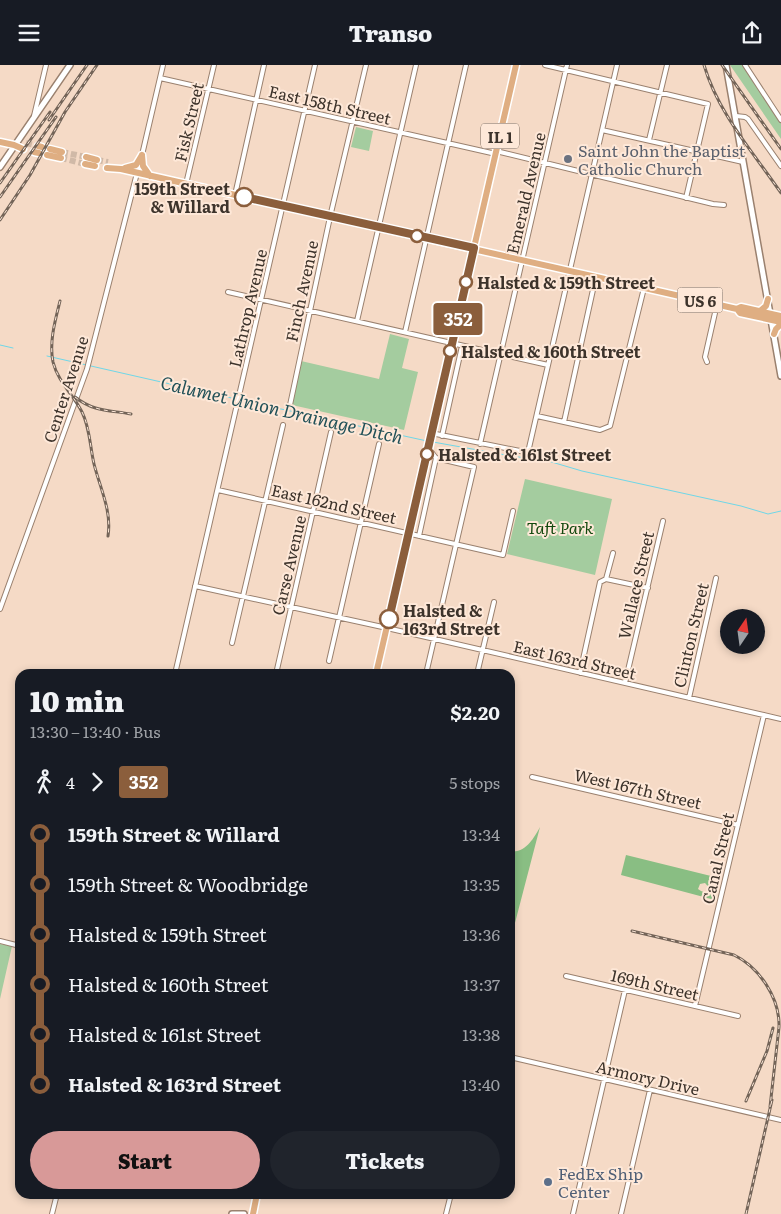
<!DOCTYPE html>
<html lang="en">
<head>
<meta charset="utf-8">
<style>
  :root { --surface:#171b24; --page:#20242c; --text:#f1f3f6; --muted:#9ea1a6; --accent:#d89998 }
  body { margin:0; font-family:Literata,serif; background:var(--page); color:var(--text); height:100vh; display:flex; flex-direction:column; font-size:19px; white-space:nowrap }
  * { box-sizing:border-box; margin:0 }
  p { font-size:16px; color:var(--muted) }
  .icon { flex:none; width:28px; height:28px; fill:none; stroke:currentColor; stroke-width:2; stroke-linecap:round; stroke-linejoin:round }
  .map { position:relative; flex:1; overflow:hidden }
  .side { position:absolute; left:15px; top:604px; width:500px; height:530px; display:flex; flex-direction:column; background:var(--surface); border-radius:15px; box-shadow:0 2px 8px #0003 }
  .side>* { flex:none }
  .badge { padding:0 10px; border-radius:4px; font-size:18px; line-height:32px }
  .needle { width:32px; rotate:13deg }
  .buttons { position:absolute; left:720px; top:544px; display:grid; gap:10px }
  .buttons a { display:grid; place-items:center; width:45px; height:45px; border-radius:50%; background:var(--surface); box-shadow:0 2px 8px #0003; font-size:25px }
  .map>.badge { position:absolute; translate:-50% -50%; box-shadow:0 0 0 2px #fff }
  .legs { display:flex; align-items:center; gap:8px; height:55px; padding:0 15px; font-size:16px }
  .legs p { margin-inline-start:auto }
  .summary { display:flex; align-items:center; justify-content:space-between; height:85px; padding:0 15px }
  h1 { font-size:28px; font-weight:800; line-height:38px }
  .cta { display:flex; gap:10px; margin-top:auto; padding:10px 15px }
  .cta a { flex:1; height:58px; border-radius:30px; background:var(--accent); color:#111; font-size:20px; font-weight:800; line-height:58px; text-align:center }
  .cta a+a { background:var(--page); color:var(--text) }
  ul { padding:0 15px; list-style:none }
  li { display:flex; align-items:center; gap:18px; height:50px; font-size:19px }
  li i { display:grid; place-items:center; width:8px; height:100%; margin:0 6px; background:currentColor }
  li i::after { content:''; width:12px; height:12px; margin:-6px; border:4px solid; border-radius:50%; background:var(--surface) }
  li p { margin-inline-start:auto }
  li:first-child i { background:linear-gradient(#0000 50%,currentColor 0) }
  li:last-child i { background:linear-gradient(currentColor 50%,#0000 0) }
  header { display:flex; justify-content:space-between; align-items:center; height:65px; padding:0 15px; background:var(--surface); font-size:22px; font-weight:800 }
  .map>svg:first-child { display:block }
</style>
</head>
<body>
<header><svg class="icon" aria-label="menu" viewBox="0 0 24 24"><path d="M4 6h16M4 12h16M4 18h16"/></svg>Transo<svg class="icon" aria-label="share" viewBox="0 0 24 24"><path d="M12 15V3M7 8l5-5 5 5M5 13v7h14v-7"/></svg></header>
<div class="map">
<svg width="781" height="1149" viewBox="0 0 781 1149">
  <rect width="100%" height="100%" fill="#f5dac6"/>
  <path fill="#a4cc9f" d="M730 0H742L781 58V74Z
    M356 62 373 66 369 86 351 82Z
    M390 269 409 274 402 303 418 307 404 365 292 340 301 296 379 314Z
    M525 414 612 434 595 510 507 489Z
    M0 879 12 881 0 934Z"/>
  <path fill="#89be83" d="M540 762 510 877V786C525 789 534 773 540 762Z
    M626 790 711 811 720 818 718 823 713 827 705 818 700 819 698 824 701 826 714 831 715 835 621 810Z"/>
  <g fill="none" stroke-linecap="round" stroke-linejoin="round">
    <path stroke="#6fd7e8" stroke-width="1" d="M0 280 13 283
      M47 291 236 334
      M240 335 427 376
      M433 377 517 392 538 393 582 406 741 441 768 449 781 446"/>
    <path stroke="#d0b9a7" stroke-width="6" stroke-dasharray="6 3" stroke-linecap="butt" d="M26 78 38 81
      M62 87 86 92
      M61 93 85 99
      M97 95 108 97"/>
    <defs>
      <path id="minor" d="M545 0 708 39 686 133
        M745 0 781 55
        M160 13 496 89
        M34 51 46 0
        M736 51 745 52 748 54 781 101
        M602 65 743 97
        M649 75 667 0
        M496 86 713 139 724 140
        M142 90 163 0
        M186 119 214 0
        M235 130 264 0
        M228 227 548 300
        M357 256 416 0
        M405 267 466 0
        M707 297 705 292 717 239
        M290 340 330 152 366 0
        M537 351 600 365 610 361 644 223
        M564 357 596 211
        M431 368 525 387 529 383 617 0
        M442 371 462 281
        M480 379 567 0
        M218 425 503 490 513 446
        M419 471 436 393
        M606 514 613 488
        M195 521 387 563 781 654
        M0 544 87 304 137 108
        M232 578 283 360
        M329 596 379 379
        M580 608 600 517 606 514 648 523
        M175 609 315 0
        M276 609 331 367
        M426 609 474 402 436 393 429 384
        M477 609 494 537
        M625 618 663 456
        M689 633 716 513
        M532 712 738 760
        M0 876 20 881
        M566 911 738 951
        M695 941 764 650
        M510 992 781 1055
        M52 1149 57 1129
        M446 1149 451 1129
        M573 1149 625 925
        M621 1149 650 1025"/>
      <path id="tertiary" d="M726 0 781 311
        M0 102 70 0
        M232 1149H244"/>
      <path id="primary" d="M0 77 14 80 23 84
        M38 81 42 82
        M50 84 62 87
        M34 87 39 88
        M47 90 61 93
        M142 90 143 101 150 111
        M86 92 97 95
        M85 99 95 101
        M107 103 121 104 737 244 741 242 781 251
        M125 103 136 100 142 90
        M737 244 740 248 781 257
        M760 246 766 241 768 234
        M774 269 776 264 781 259
        M376 609 516 0
        M253 1149 257 1129"/>
    </defs>
    <use href="#minor" stroke="#9a816f" stroke-width="6"/>
    <use href="#tertiary" stroke="#9a816f" stroke-width="8"/>
    <use href="#primary" stroke="#fff" stroke-width="9"/>
    <use href="#minor" stroke="#fff" stroke-width="4"/>
    <use href="#tertiary" stroke="#fff" stroke-width="5"/>
    <use href="#primary" stroke="#dfae82" stroke-width="6"/>
    <defs>
      <path id="rail" d="M704 0C718 48 753 87 781 128
        M722 0 781 84
        M49 55 87 0
        M0 118 50 47
        M0 132 56 52
        M0 155 30 110 65 47 97 0
        M60 236C55 256 49 277 53 297 58 317 73 329 82 347 90 363 90 382 94 399 100 423 112 446 108 471
        M75 332C94 347 109 345 131 349
        M632 866 734 890C759 902 780 933 779 962L770 1042
        M746 1036 767 986 773 963
        M746 1149 772 1035"/>
    </defs>
    <use href="#rail" stroke="#736458" stroke-width="3"/>
    <use href="#rail" stroke="#fee8d8" stroke-width="1" stroke-dasharray="4" stroke-linecap="butt"/>
  </g>
  <g fill="none" stroke-linecap="round" stroke-linejoin="round">
    <defs>
      <path id="line-1" d="M244 132 474 183 389 554"/>
    </defs>
    <use href="#line-1" stroke="#fff" stroke-width="11"/>
    <use href="#line-1" stroke="#8b5e3c" stroke-width="8"/>
  </g>
  <circle fill="#6b7280" stroke="#fee8d8" stroke-width="2" cx="568" cy="94" r="5"/>
  <g fill="#fff" stroke="#8b5e3c" stroke-width="2.5">
    <circle cx="244" cy="132" r="9"/>
    <circle cx="417" cy="171" r="6"/>
    <circle cx="466" cy="217" r="6"/>
    <circle cx="450" cy="286" r="6"/>
    <circle cx="427" cy="389" r="6"/>
    <circle cx="389" cy="554" r="9"/>
  </g>
  <circle fill="#5c6f8a" stroke="#fee8d8" stroke-width="2" cx="548" cy="1117" r="5"/>
  <g text-anchor="middle" dominant-baseline="central" stroke-width="4" stroke-linejoin="round" paint-order="stroke">
    <g fill="#fee8d8" stroke="#77695f" stroke-width="1">
      <rect x="481" y="58.5" width="38" height="25" rx="4"/>
      <rect x="677.5" y="222.5" width="45" height="25" rx="4"/>
    </g>
    <g font-size="15" font-weight="bold" fill="#3d332b">
      <text x="500" y="71">IL 1</text>
      <text x="700" y="235">US 6</text>
    </g>
    <g font-size="16" fill="#3d332b" stroke="#fee8d8">
      <text transform="translate(330 39) rotate(13)">East 158th Street</text>
      <text transform="translate(188 57) rotate(-77)">Fisk Street</text>
      <text transform="translate(525 128) rotate(-77)">Emerald Avenue</text>
      <text transform="translate(301 226) rotate(-78)">Finch Avenue</text>
      <text transform="translate(247 243) rotate(-77)">Lathrop Avenue</text>
      <text transform="translate(65 324) rotate(-72)">Center Avenue</text>
      <text transform="translate(334 438) rotate(13)">East 162nd Street</text>
      <text transform="translate(288 500) rotate(-77)">Carse Avenue</text>
      <text transform="translate(635 520) rotate(-77)">Wallace Street</text>
      <text transform="translate(690 570) rotate(-77)">Clinton Street</text>
      <text transform="translate(575 594) rotate(13)">East 163rd Street</text>
      <text transform="translate(638 723) rotate(13)">West 167th Street</text>
      <text transform="translate(717 793) rotate(-77)">Canal Street</text>
      <text transform="translate(655 919) rotate(13)">169th Street</text>
      <text transform="translate(648 1012) rotate(13)">Armory Drive</text>
    </g>
    <g font-size="16" fill="#5b616d" stroke="#fee8d8" text-anchor="start">
      <text x="578" y="85">Saint John the Baptist<tspan x="578" dy="18">Catholic Church</tspan></text>
    </g>
    <g font-size="16" font-weight="bold" fill="#3d332b" stroke="#fee8d8" text-anchor="start">
      <text x="230" y="123" text-anchor="end">159th Street<tspan x="230" dy="18">&amp; Willard</tspan></text>
      <text x="477" y="217">Halsted &amp; 159th Street</text>
      <text x="461" y="286">Halsted &amp; 160th Street</text>
      <text x="438" y="389">Halsted &amp; 161st Street</text>
      <text x="403" y="545">Halsted &amp;<tspan x="403" dy="18">163rd Street</tspan></text>
    </g>
    <g font-size="16" font-style="italic" fill="#11470c" stroke="#fee8d8">
      <text x="560" y="462">Taft Park</text>
    </g>
    <g font-size="16" fill="#4e5e75" stroke="#fee8d8" text-anchor="start">
      <text x="558" y="1108">FedEx Ship<tspan x="558" dy="18">Center</tspan></text>
    </g>
    <g font-size="18" font-style="italic" fill="#225158" stroke="#fee8d8">
      <text transform="translate(282 344) rotate(13)">Calumet Union Drainage Ditch</text>
    </g>
  </g>
</svg>
<div class="buttons">
<a><svg class="needle" viewBox="-14 -14 28 28"><path d="M0-13l5 13h-10z" fill="#e53935"/><path d="M0 13l5-13h-10z" fill="#9ea1a6"/></svg></a>
</div>
<b class="badge" style="left:458px;top:254px;background:#8b5e3c;color:#fff">352</b>
<section class="side">
<div class="summary"><div><h1>10 min</h1><p>13:30 – 13:40 · Bus</p></div><b>$2.20</b></div>
<div class="legs"><svg class="icon" aria-label="walk" viewBox="0 0 24 24"><circle cx="13" cy="4" r="2"/><path d="M13 8l-2 6 4 7M11 14l-3 7M7 12l3-4h3l4 4"/></svg>4<svg class="icon" aria-label="forward" viewBox="0 0 24 24"><path d="M9 5l7 7-7 7"/></svg><b class="badge" style="background:#8b5e3c;color:#fff">352</b><p>5 stops</p></div>
<ul>
<li><i style="color:#8b5e3c"></i><b>159th Street &amp; Willard</b><p>13:34</p></li>
<li><i style="color:#8b5e3c"></i><span>159th Street &amp; Woodbridge</span><p>13:35</p></li>
<li><i style="color:#8b5e3c"></i><span>Halsted &amp; 159th Street</span><p>13:36</p></li>
<li><i style="color:#8b5e3c"></i><span>Halsted &amp; 160th Street</span><p>13:37</p></li>
<li><i style="color:#8b5e3c"></i><span>Halsted &amp; 161st Street</span><p>13:38</p></li>
<li><i style="color:#8b5e3c"></i><b>Halsted &amp; 163rd Street</b><p>13:40</p></li>
</ul>
<div class="cta"><a>Start</a><a>Tickets</a></div>
</section>
</div>
</body>
</html>
